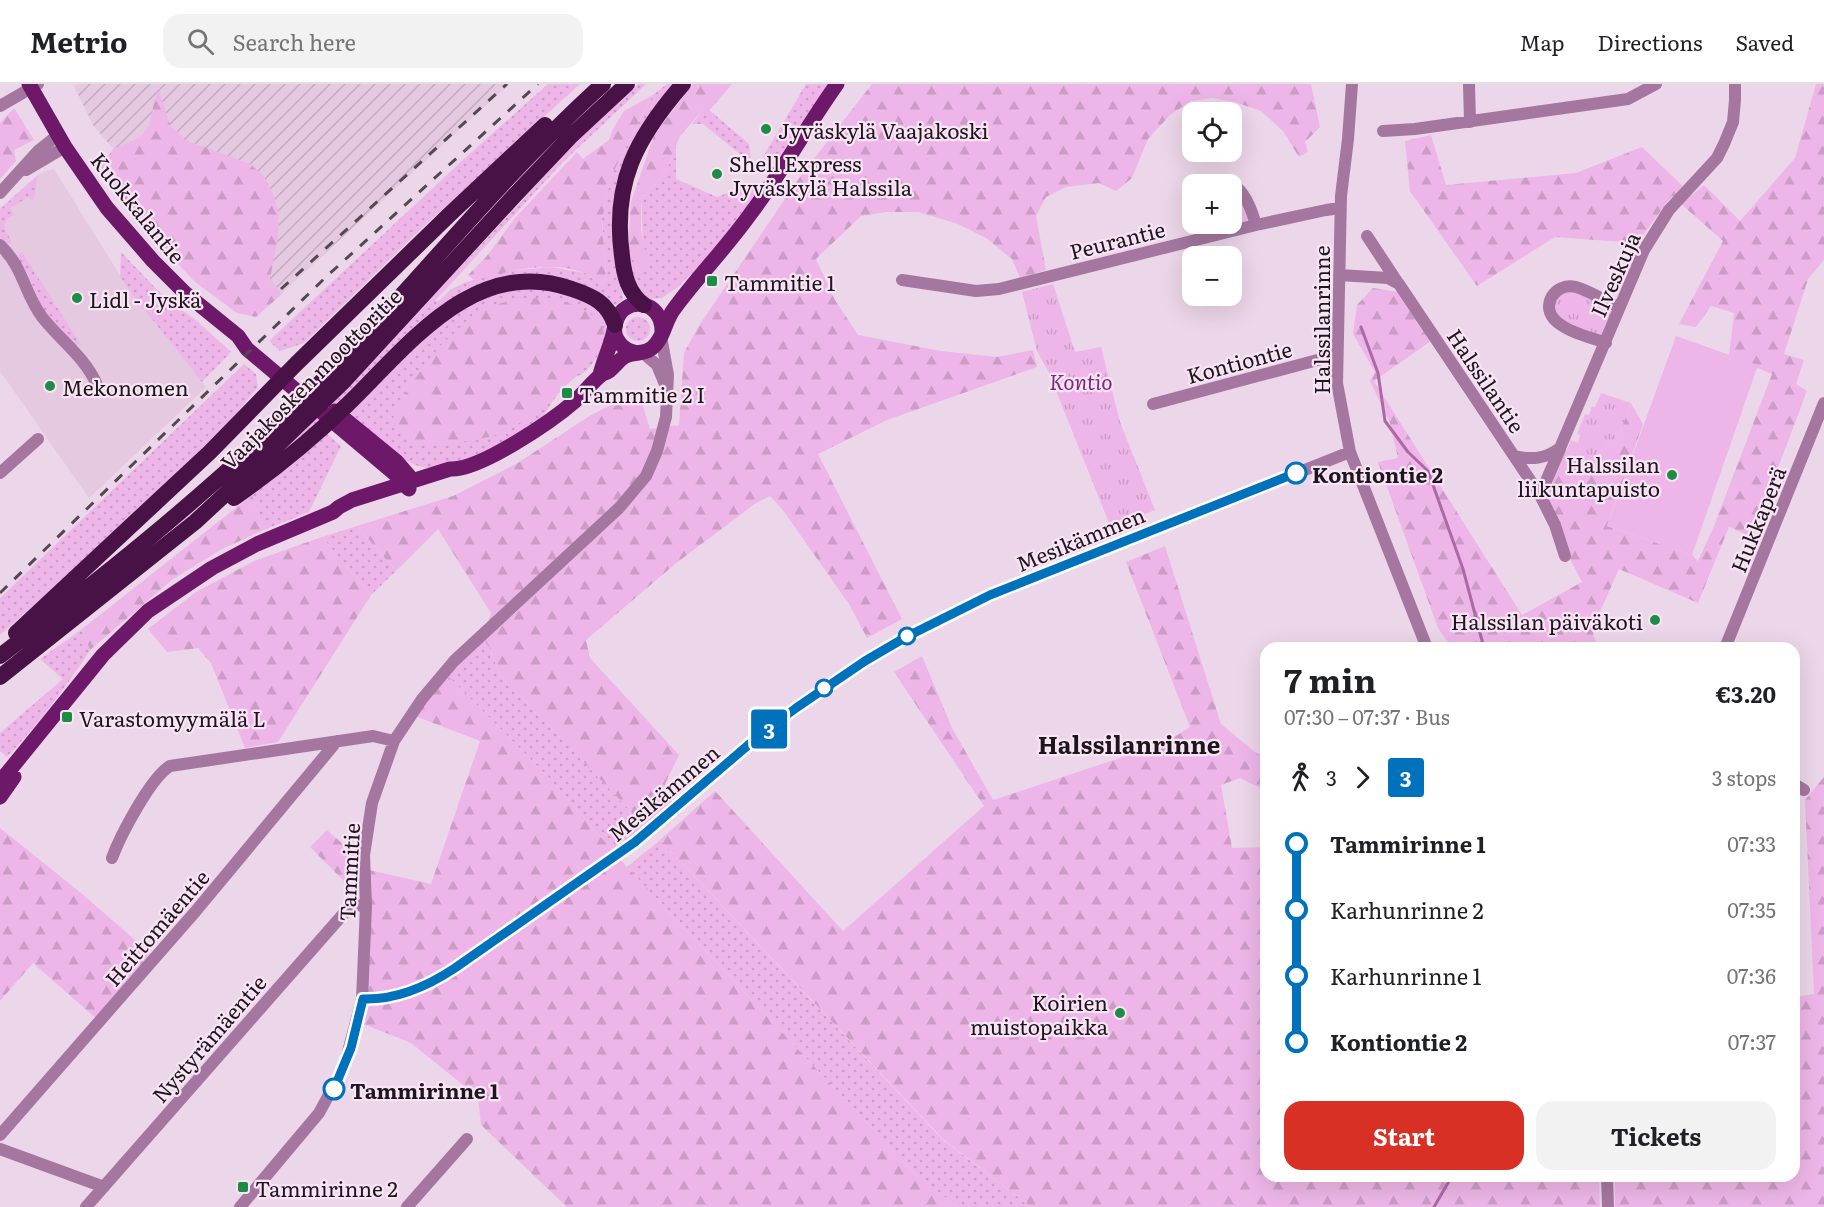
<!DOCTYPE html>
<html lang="en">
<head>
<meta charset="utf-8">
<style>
  :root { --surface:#fff; --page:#f2f2f2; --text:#202124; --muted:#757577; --line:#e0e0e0; --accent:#d93025 }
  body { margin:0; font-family:Literata,serif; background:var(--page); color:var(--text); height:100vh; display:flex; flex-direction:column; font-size:22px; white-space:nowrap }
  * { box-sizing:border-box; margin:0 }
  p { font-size:20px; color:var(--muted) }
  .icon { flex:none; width:33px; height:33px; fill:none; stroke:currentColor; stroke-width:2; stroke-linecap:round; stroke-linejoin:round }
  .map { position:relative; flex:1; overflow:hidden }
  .drawer { position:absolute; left:1260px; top:558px; width:540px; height:540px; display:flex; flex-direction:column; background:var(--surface); border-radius:18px; box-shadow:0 6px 24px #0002 }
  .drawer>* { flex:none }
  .badge { padding:0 12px; border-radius:4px; font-size:21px; line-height:39px }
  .buttons { position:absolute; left:1182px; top:18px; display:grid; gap:12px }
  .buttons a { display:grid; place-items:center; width:60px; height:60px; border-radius:12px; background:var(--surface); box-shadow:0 6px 24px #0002; font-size:30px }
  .map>.badge { position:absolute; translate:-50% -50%; box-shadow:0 0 0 3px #fff }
  .legs { display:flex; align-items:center; gap:9px; height:66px; padding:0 24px; font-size:20px }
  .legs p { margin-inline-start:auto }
  .headline { display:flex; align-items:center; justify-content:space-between; height:102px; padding:0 24px }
  h1 { font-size:33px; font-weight:700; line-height:45px }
  .cta { display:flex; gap:12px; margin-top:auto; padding:12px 24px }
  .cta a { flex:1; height:69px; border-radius:18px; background:var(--accent); color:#fff; font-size:24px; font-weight:700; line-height:69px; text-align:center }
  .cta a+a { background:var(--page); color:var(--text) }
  ul { padding:0 24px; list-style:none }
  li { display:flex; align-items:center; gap:21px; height:66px; font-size:22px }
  li i { display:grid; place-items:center; width:9px; height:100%; margin:0 8px; background:currentColor }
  li i::after { content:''; width:15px; height:15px; margin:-8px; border:4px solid; border-radius:50%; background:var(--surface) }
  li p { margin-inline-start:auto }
  li:first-child i { background:linear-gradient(#0000 50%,currentColor 0) }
  li:last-child i { background:linear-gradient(currentColor 50%,#0000 0) }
  header { display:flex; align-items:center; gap:36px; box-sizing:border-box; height:84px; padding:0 30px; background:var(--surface); border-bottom:2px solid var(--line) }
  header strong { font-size:28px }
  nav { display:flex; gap:33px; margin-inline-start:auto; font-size:21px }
  .search { width:420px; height:54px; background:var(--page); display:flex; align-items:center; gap:15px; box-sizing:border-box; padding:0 21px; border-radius:18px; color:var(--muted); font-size:22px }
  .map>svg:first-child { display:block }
</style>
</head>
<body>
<header>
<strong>Metrio</strong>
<div class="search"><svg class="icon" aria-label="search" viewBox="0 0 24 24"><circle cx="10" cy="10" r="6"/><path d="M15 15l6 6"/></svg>Search here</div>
<nav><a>Map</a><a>Directions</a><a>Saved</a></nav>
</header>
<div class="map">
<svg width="1824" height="1123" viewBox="0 0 1824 1123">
  <defs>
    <pattern id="industrial-furrows" width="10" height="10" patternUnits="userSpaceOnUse" patternTransform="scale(1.5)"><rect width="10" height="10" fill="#e5c9e1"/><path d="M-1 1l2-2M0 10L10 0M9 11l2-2" fill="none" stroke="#c4acc0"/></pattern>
    <pattern id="grass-dots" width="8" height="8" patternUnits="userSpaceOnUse" patternTransform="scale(1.5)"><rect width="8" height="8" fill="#eeb6e8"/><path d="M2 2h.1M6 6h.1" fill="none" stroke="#cc9cc6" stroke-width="1.8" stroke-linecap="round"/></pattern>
    <pattern id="forest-firs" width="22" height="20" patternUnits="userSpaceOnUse" patternTransform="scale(1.5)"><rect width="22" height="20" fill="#eeb6e8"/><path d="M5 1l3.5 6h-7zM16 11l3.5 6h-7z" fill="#cc9cc6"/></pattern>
    <pattern id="park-tufts" width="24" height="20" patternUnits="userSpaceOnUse" patternTransform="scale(1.5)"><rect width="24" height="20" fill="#eeb6e8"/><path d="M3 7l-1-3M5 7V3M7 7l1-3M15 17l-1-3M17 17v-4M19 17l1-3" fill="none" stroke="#cc9cc6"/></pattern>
  </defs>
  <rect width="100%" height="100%" fill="#ecd6e9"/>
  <path fill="#e5c9e1" d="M54 85 131 209 206 303 89 414 0 287V125L38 91 45 87Z"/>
  <path fill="url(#industrial-furrows)" d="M78 0H509L256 233 93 41 74 2Z"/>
  <path fill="url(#grass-dots)" d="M548 0H580L423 143 304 259 280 267 269 257 464 75Z
    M638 0H646L562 79 435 217 440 216 450 206 466 198 507 187 550 183 586 189 600 200 606 195 602 136 611 92 653 11 667 0H674L631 65 620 192 623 215 618 220 612 221 500 196 342 318 268 380 377 273 575 59Z
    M806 0H829L778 79 770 81 763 73Z
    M702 27H709L713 29 749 60 751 74 746 75 703 40H692Z
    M676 62V95L717 113 755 98V111L709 173 678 203 662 214 649 215C632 202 632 182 628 162L639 189 643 159 641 112 648 111 667 85Z
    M38 91 34 115 31 116 29 113 10 124 14 131 7 135 4 143 12 159 7 160 0 154V125Z
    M20 168H22L81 261 74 260C63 249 48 237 41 223 34 206 30 189 18 175Z
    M121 168 163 212 197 237 231 268 202 298 131 209 120 192Z
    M520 204C530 205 542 204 552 206 602 214 626 242 588 285 584 290 578 291 573 295 564 302 555 313 549 323 546 326 545 331 542 334 525 350 448 389 426 384 396 378 371 347 349 328L425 251 482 214Z
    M626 245a12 12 0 1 1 24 0a12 12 0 1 1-24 0Z
    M244 280 256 290 258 303C185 397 88 473 0 551V514Z
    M326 349 341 362 309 428 264 446 252 411Z
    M357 442 396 487 371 511 322 453Z
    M82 545 90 566C66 604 38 640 7 673L0 667V649L63 595 40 575Z
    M484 556 491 566 499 590 646 743 614 768 550 695 447 591Z
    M660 756 943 1056 1031 1123H958L915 1090 627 783Z"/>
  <path fill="url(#forest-firs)" d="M693 0H732L709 27H702L680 52 667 85 648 111 641 112V145L647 178 639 190 628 162 631 118 654 51Z
    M872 0H1311L1320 43 1305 58 1308 68 1299 73 1283 47 1261 27 1238 19 1213 14 1191 17 1170 31 1148 55 1132 94 1116 107 1099 99 1066 103 1046 113 1036 132 1046 186 1020 194 1012 175 986 154 958 140 918 128H887L861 132 816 175 835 216 858 251 941 267 997 273 1033 266 1037 283 887 336 818 370 902 535 867 554 849 520 782 425 770 412 756 419 675 480 586 556 590 574 679 671 665 700 673 720 646 743 499 590 491 566 484 556 491 529 438 445 396 487 357 442 453 412 516 380 591 331 627 313H640L650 345 679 341 684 269 698 243 802 90Z
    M1816 0H1824V176L1808 195 1784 270 1804 276 1796 300 1807 307 1752 453 1729 443 1698 519 1619 485 1592 546 1598 564H1452L1438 544 1378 378 1398 374 1390 339 1370 297 1375 288 1353 250 1357 221 1373 204 1398 208 1431 257 1374 297 1522 531 1582 498C1571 476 1544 429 1548 406L1571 356 1581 360 1577 370 1603 371 1608 358 1615 360 1631 319 1643 340 1607 442 1692 471 1698 477 1714 442 1772 290 1729 272 1734 229 1711 222 1696 243 1679 240 1723 157 1672 112 1637 159 1555 153 1477 202 1410 107 1405 57 1431 51 1446 101 1576 89 1642 63 1692 111 1704 101 1740 137 1795 74Z
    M159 7 171 43 188 57 250 80 263 91 273 110 279 129 278 154 270 195 282 210 256 233 237 229 195 198 127 125 101 83 113 65 139 54 149 42 156 10Z
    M653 11 611 92 602 136 606 195 600 200C595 196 590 191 585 189 550 176 509 187 474 196L468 191 486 173 515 134 577 68 583 75 609 56 613 45 624 27Z
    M14 24 34 56 14 66 16 77 0 95V39Z
    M517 214C556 214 567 214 601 237 601 241 604 247 604 251 602 277 526 339 502 349 488 355 430 364 416 359 406 355 397 347 390 340L411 300 439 263 477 227Z
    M252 411 264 446 222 465 173 495 90 566 82 545Z
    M322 453 371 511 278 658 245 664 211 579 198 564 167 568 148 545 196 508 254 477Z
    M1165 462 1221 640 1255 668 1266 674V707L1240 694 1221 701 1232 764 1266 763V1092H1599L1600 1123H1031L944 1056 660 756 715 707 843 847 984 722 894 588 922 572 952 644 993 716 1165 659 1190 643 1126 478Z
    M447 591 550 695 627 783 915 1090 958 1123H567L481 1041 478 1013 411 959 361 939 369 786 431 800 480 657 415 632Z
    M1824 693V1123H1615V1092H1794V913L1814 910 1805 716Z
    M0 744 81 809 156 874 99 937 33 879 0 917Z
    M327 746 354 770V807L310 763Z"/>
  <path fill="url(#park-tufts)" d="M1232 105 1239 111 1251 139 1214 148 1212 140H1232Z
    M1053 200 1075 268 1101 263 1120 338 1155 426 1111 444 1049 289 1037 267 1022 208Z
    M1565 203 1619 223 1606 259 1558 239 1551 213Z
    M1601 309 1631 319 1615 361 1608 358 1603 371 1599 369 1596 378 1577 370 1581 360 1578 359 1580 351 1577 350 1585 330 1589 331 1592 322 1595 323Z"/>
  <path fill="#eeb6e8" d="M1676 252 1758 281 1692 471 1607 442Z"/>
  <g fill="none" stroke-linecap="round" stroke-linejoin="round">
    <path stroke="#ad69a7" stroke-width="3" d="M1361 243 1378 289 1385 337 1408 368 1428 387 1463 485 1484 564
      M1434 1123 1452 1092"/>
    <path stroke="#a577a0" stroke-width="12" d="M1352 0 1348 55 1341 112 1337 299 1350 368 1427 564
      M1469 0 1470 38
      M0 22 38 0
      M1383 47 1415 45 1628 15 1656 0
      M26 86 65 63
      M1215 100C1240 91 1251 123 1256 141
      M0 109 38 67 58 51
      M1367 152 1398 199
      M0 161C24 184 24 209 42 233 60 256 85 273 97 301
      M1339 191 1388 194 1399 200 1540 411 1555 441 1565 472
      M902 196 976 207 999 205 1256 141 1326 126 1340 124
      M1606 259C1590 253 1570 249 1557 238 1539 223 1554 198 1576 203 1590 207 1605 217 1619 223
      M642 268 657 281 664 298
      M1153 320 1336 271
      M1514 372C1532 376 1545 375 1560 364L1644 166 1669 126 1717 74 1724 60 1733 38 1735 16V0
      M0 389 38 355
      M1540 411 1560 365
      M1725 564 1824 319
      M1794 700 1804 706
      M112 774C120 752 151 693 170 682L373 652 394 657
      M362 915C396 916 428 902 455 884L635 758 760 651 796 623 865 577 906 553 990 511 1350 368
      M0 1051 195 828 337 657
      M0 1065 104 1103
      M1607 1092 1608 1123
      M86 1123 345 828 355 821 366 822
      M240 1123 319 1029 344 983 362 915 366 822 364 771 372 719 394 657 422 615 454 577 619 424 646 392 657 367 666 333 668 291 661 252
      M407 1123 467 1055"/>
    <path stroke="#6e186a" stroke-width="15" d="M29 0 65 63 107 124 153 177 185 209 238 252 247 265 401 395 403 400 409 405
      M662 248C663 215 623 211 616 238 614 244 614 250 617 255 624 268 640 273 652 264 664 255 665 236 674 225 698 192 727 163 751 129 782 88 807 42 837 0
      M600 291C603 277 611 262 614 246
      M335 327 396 377 409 392
      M0 698 103 571 148 527 212 484 257 460 333 428 339 423 352 416 450 385C479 387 552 337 575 317 584 309 592 298 601 291 605 288 605 290 609 287 622 276 620 271 639 269
      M0 713 14 693"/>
    <path stroke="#491246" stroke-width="16" d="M644 221C628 209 624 191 622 172 612 99 636 54 683 0
      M234 414C274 386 312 355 347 321 408 262 475 170 572 205 593 212 608 219 615 241
      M16 549 210 368 296 280 450 130 545 41
      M0 572C111 487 221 399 320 299 416 201 501 92 603 0
      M0 593 195 438 259 379 342 299 515 111 570 53 627 0"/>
    <path stroke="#534851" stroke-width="3" stroke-dasharray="10 10" stroke-linecap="butt" d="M281 205 507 0
      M0 509 326 193 538 0"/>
  </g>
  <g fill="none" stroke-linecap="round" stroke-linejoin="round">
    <defs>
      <path id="line-1" d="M334 1005 351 964 363 915C396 916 428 902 455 884L635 758 760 651 796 624 865 577 906 553 990 511 1296 389"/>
    </defs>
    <use href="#line-1" stroke="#fff" stroke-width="14"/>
    <use href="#line-1" stroke="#0072bc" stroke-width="9"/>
  </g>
  <g fill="#1d8d46" stroke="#f9e4f6" stroke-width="2">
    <circle cx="766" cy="45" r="6"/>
    <circle cx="717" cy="90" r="6"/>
    <rect x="706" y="191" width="12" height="12" rx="3"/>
    <circle cx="77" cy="214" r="6"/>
    <circle cx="50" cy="302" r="6"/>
    <rect x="561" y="303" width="12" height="12" rx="3"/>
    <circle cx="1672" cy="391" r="6"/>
    <circle cx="1655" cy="536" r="6"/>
    <rect x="61" y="627" width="12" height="12" rx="3"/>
    <circle cx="1120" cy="929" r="6"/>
    <rect x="237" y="1097" width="12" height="12" rx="3"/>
  </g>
  <g fill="#fff" stroke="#0072bc" stroke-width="3">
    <circle cx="1296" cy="389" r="10"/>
    <circle cx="907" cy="552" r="8"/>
    <circle cx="824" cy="604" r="8"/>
    <circle cx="334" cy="1005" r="10"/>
  </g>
  <g text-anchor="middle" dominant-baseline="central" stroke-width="4.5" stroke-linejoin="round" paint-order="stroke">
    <g font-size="21" fill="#1d161c" stroke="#f9e4f6" text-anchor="start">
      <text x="778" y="45">Jyväskylä Vaajakoski</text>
      <text x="729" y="78">Shell Express<tspan x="729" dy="24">Jyväskylä Halssila</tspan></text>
      <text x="724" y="197">Tammitie 1</text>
      <text x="89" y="214">Lidl - Jyskä</text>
      <text x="62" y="302">Mekonomen</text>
      <text x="579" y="309">Tammitie 2 I</text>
      <text x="1660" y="379" text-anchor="end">Halssilan<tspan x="1660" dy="24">liikuntapuisto</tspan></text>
      <text x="1643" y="536" text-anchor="end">Halssilan päiväkoti</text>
      <text x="79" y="633">Varastomyymälä L</text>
      <text x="1108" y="917" text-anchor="end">Koirien<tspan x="1108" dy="24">muistopaikka</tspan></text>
      <text x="255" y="1103">Tammirinne 2</text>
    </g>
    <g font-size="21" fill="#1d161c" stroke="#f9e4f6">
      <text transform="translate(139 123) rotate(51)">Kuokkalantie</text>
      <text transform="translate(1117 155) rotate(-14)">Peurantie</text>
      <text transform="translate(1614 190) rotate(-66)">Ilveskuja</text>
      <text transform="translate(1320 236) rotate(-90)">Halssilanrinne</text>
      <text transform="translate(1239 277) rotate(-15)">Kontiontie</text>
      <text transform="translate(310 294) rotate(-45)">Vaajakosken moottoritie</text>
      <text transform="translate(1487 296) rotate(56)">Halssilantie</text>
      <text transform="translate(1757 435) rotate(-68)">Hukkaperä</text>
      <text transform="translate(1080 454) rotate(-22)">Mesikämmen</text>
      <text transform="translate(663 708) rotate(-40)">Mesikämmen</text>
      <text transform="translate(348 788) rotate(-87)">Tammitie</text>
      <text transform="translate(156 843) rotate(-49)">Heittomäentie</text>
      <text transform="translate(208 954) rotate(-49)">Nystyrämäentie</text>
    </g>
    <g font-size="21" font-style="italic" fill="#7c2a77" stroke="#f9e4f6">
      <text x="1081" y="296">Kontio</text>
    </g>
    <g font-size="21" font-weight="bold" fill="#1d161c" stroke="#f9e4f6" text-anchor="start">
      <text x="1312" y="389">Kontiontie 2</text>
      <text x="350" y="1005">Tammirinne 1</text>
    </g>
    <g font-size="24" font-weight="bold" fill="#1d161c" stroke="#f9e4f6">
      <text x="1129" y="659">Halssilanrinne</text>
    </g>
  </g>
</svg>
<div class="buttons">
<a><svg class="icon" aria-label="locate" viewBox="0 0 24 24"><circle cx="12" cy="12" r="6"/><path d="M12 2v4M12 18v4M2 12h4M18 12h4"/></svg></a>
<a>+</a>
<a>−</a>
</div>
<b class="badge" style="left:769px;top:645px;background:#0072bc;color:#fff">3</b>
<section class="drawer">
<div class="headline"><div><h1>7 min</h1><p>07:30 – 07:37 · Bus</p></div><b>€3.20</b></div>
<div class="legs"><svg class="icon" aria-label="walk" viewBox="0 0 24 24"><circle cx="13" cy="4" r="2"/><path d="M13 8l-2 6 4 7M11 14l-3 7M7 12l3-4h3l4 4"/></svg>3<svg class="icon" aria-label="forward" viewBox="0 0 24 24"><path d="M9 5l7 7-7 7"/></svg><b class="badge" style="background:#0072bc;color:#fff">3</b><p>3 stops</p></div>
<ul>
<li><i style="color:#0072bc"></i><b>Tammirinne 1</b><p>07:33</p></li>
<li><i style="color:#0072bc"></i><span>Karhunrinne 2</span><p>07:35</p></li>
<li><i style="color:#0072bc"></i><span>Karhunrinne 1</span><p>07:36</p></li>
<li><i style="color:#0072bc"></i><b>Kontiontie 2</b><p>07:37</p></li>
</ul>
<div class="cta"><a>Start</a><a>Tickets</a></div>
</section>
</div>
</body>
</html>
